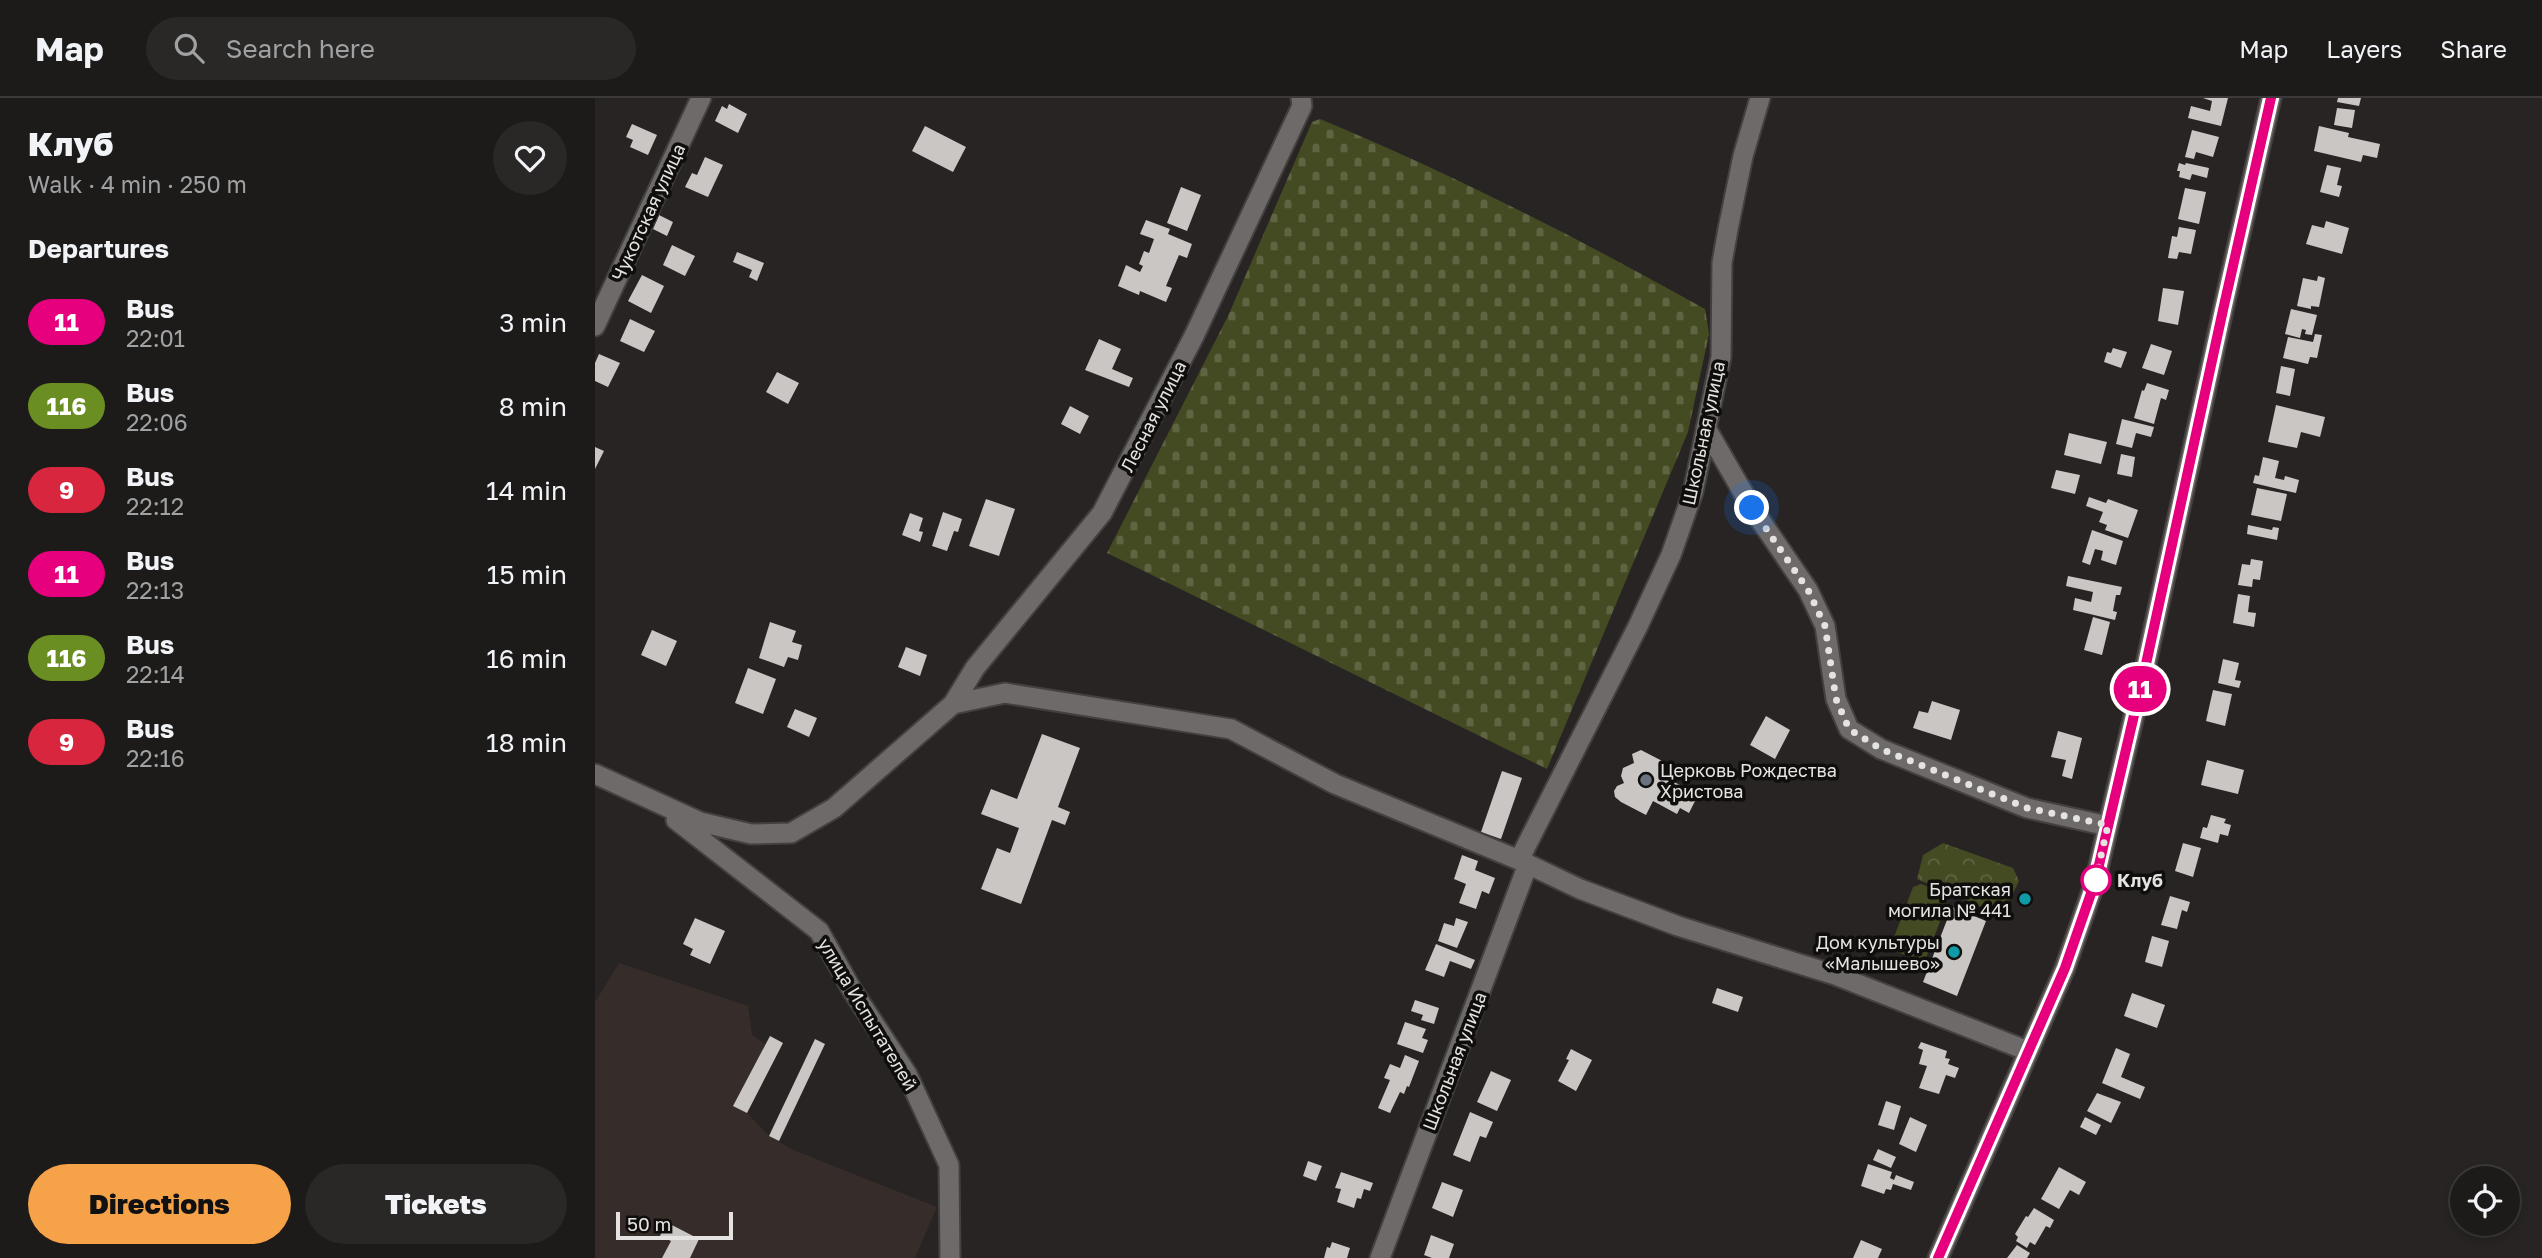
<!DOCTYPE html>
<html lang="en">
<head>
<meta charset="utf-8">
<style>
  :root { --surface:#1d1b1a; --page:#2a2827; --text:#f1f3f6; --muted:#a0a1a2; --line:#3b3939; --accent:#f6a248 }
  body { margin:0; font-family:"Golos Text",sans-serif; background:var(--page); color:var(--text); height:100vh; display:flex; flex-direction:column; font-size:26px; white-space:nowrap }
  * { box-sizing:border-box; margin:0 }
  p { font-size:23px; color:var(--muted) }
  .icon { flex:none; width:38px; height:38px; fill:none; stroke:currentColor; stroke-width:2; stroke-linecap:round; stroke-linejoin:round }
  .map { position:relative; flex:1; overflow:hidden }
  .panel { display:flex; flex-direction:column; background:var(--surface); width:595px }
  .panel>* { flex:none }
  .badge { padding:0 14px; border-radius:23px; font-size:24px; line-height:46px }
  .tools { position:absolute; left:1855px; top:1068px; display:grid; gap:14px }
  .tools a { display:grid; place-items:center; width:70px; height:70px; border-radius:50%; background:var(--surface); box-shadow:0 4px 10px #0003,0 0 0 2px var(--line); font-size:35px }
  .scale { position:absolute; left:21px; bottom:18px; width:117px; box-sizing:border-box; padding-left:7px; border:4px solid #e5e3e2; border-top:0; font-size:19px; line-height:24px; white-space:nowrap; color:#e5e3e2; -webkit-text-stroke:5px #0f0e0d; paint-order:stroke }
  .you { position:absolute; width:35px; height:35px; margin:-18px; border:5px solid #fff; border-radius:50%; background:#1a73e8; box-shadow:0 0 0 10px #1a73e833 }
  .map>.badge { position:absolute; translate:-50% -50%; box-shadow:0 0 0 4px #fff }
  h2 { padding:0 28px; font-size:26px; line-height:63px }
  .round { display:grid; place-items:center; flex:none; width:74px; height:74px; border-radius:37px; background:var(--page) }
  .headline { display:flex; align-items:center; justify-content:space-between; height:119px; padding:0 28px }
  h1 { font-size:33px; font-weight:800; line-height:52px }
  .action { display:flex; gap:14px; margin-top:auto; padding:14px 28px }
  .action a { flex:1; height:80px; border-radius:42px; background:var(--accent); color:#111; font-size:28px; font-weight:800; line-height:80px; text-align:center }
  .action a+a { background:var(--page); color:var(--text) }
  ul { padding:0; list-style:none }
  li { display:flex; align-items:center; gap:21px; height:84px; padding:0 28px }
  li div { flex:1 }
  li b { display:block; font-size:26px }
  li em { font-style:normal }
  li .badge { min-width:77px; font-weight:700; text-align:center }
  header { display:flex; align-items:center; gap:42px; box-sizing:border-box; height:98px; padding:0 35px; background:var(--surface); border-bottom:2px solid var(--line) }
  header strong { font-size:33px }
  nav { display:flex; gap:38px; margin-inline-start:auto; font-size:24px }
  .search { width:490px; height:63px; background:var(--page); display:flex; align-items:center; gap:18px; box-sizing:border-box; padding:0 24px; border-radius:38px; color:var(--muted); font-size:26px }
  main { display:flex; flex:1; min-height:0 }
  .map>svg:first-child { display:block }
</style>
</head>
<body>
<header>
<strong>Map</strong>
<div class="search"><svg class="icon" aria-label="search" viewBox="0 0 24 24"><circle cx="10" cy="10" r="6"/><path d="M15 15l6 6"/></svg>Search here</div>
<nav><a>Map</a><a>Layers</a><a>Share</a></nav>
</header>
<main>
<section class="panel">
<div class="headline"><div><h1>Клуб</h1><p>Walk · 4 min · 250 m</p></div><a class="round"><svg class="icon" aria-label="heart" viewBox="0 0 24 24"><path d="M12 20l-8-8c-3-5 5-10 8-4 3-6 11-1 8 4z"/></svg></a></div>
<h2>Departures</h2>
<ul>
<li><span class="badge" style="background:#e6007e;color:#fff">11</span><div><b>Bus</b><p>22:01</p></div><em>3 min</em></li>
<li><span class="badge" style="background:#6b8e23;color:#fff">116</span><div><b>Bus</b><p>22:06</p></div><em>8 min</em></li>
<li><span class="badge" style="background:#d7263d;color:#fff">9</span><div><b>Bus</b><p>22:12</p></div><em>14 min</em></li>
<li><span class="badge" style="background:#e6007e;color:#fff">11</span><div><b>Bus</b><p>22:13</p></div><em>15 min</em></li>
<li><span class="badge" style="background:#6b8e23;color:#fff">116</span><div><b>Bus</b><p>22:14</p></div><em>16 min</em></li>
<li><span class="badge" style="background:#d7263d;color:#fff">9</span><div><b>Bus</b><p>22:16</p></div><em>18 min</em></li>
</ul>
<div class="action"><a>Directions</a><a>Tickets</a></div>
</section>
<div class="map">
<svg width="1947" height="1160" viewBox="0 0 1947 1160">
  <defs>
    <pattern id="cemetery-stones" width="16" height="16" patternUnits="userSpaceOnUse" patternTransform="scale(1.75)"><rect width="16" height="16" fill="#444a22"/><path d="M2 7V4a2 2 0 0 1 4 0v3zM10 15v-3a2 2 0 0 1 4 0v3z" fill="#5f6442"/></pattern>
    <pattern id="park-crowns" width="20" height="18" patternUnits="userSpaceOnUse" patternTransform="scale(1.75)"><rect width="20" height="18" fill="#444a22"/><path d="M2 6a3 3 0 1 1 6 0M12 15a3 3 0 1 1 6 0" fill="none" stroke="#5f6442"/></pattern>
  </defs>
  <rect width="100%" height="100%" fill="#272423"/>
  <path fill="#362c29" d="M24 865 153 908 157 937 170 946 175 938 188 945 152 1015 174 1038 196 1051 342 1109 320 1160H0V904Z"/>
  <path fill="url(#cemetery-stones)" d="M725 21C857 76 985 141 1110 211L1114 236 1093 334 952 671 512 455 633 218 717 24Z"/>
  <path fill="url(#park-crowns)" d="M1348 745 1418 770 1424 783 1407 818 1322 781 1328 757Z"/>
  <path fill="#444a22" d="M1326 786 1350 795 1353 803 1331 860 1325 863 1300 853 1296 847 1318 789Z"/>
  <path fill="#cac6c4" d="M1608 0H1633L1626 28 1593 20 1596 8 1615 13 1617 3Z
    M1743 0H1766L1764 8 1742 4Z
    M134 6 152 16 143 35 120 23 127 8 132 11Z
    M1742 10 1760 12 1757 30 1739 27Z
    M37 26 62 37 53 57 35 49 38 42 31 39Z
    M330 28 371 49 358 74 317 53Z
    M1724 28 1754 35 1753 39 1785 46 1782 60 1768 57 1766 64 1719 53Z
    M1597 32 1624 39 1618 59 1601 54 1599 61 1590 59Z
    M110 59 128 67 113 99 90 89 97 75 102 77Z
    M1584 65 1590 67 1591 65 1614 70 1612 80 1597 76 1595 82 1584 79 1585 73H1582Z
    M1732 67 1746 70 1742 87 1747 88 1744 99 1725 94Z
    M586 89 606 97 592 133 572 125Z
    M1590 90 1611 94 1604 126 1583 121Z
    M64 117 78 124 72 138 58 131Z
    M551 122 575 131 573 136 597 146 592 160 584 157 571 188 577 190 571 204 545 193 544 197 523 188 531 167 545 174 548 168 544 166 549 153 554 155 559 141 545 136Z
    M1731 123 1754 130 1747 156 1711 146 1717 127 1729 130Z
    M1584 129 1601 132 1596 156 1584 154 1582 161 1573 160 1577 138 1582 139Z
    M77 147 100 158 90 178 68 167Z
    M142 154 169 165 162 183 154 179 157 172 138 164Z
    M47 177 69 188 56 215 33 203Z
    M1723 178 1730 180 1724 209 1716 208V211L1702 208 1708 180 1722 183Z
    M1568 190 1589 193 1583 227 1563 223Z
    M1696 211 1722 217 1717 237 1710 236 1711 232 1707 231 1705 240 1690 236Z
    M35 221 60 233 49 254 25 243Z
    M1720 236 1727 237 1722 260 1715 259 1713 266 1688 260 1693 239 1718 244Z
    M504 241 526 251 517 271 538 280 534 289 490 272Z
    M1556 246 1577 253 1569 277 1547 270Z
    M1518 250 1532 254 1526 270 1509 264 1512 254 1516 255Z
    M4 256 25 265 13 289 0 283V265Z
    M1686 268 1700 271 1695 298 1681 295Z
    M182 274 204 285 193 306 171 294Z
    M1552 285 1574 292 1571 302 1566 300 1559 326 1539 320 1547 292 1549 293Z
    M1681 307 1730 319 1725 339 1706 334 1702 350 1673 344Z
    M475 308 494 318 485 336 466 326Z
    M1527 321 1559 329 1556 339 1541 335 1537 350 1521 346Z
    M1474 335 1512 344 1506 366 1469 357Z
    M0 349 9 353 0 371Z
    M1526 356 1540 359 1537 379 1522 376Z
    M1668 359 1684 363 1680 380 1689 382 1690 378 1704 382 1701 395 1658 385 1660 377 1664 378Z
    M1461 372 1485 377 1480 396 1456 390Z
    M1662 390 1692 396 1686 423 1656 417Z
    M1494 399 1511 405 1513 401 1543 412 1533 440 1510 432 1512 427 1504 424 1508 414 1491 408Z
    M391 401 420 411 404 458 374 448Z
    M348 414 367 421 363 434 359 433 352 453 337 448Z
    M315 415 328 420 324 433 328 434 325 444 307 437Z
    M1653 427 1677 432 1678 429 1684 430 1682 442 1652 436Z
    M1497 432 1528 443 1521 467 1506 462 1508 453 1500 451 1495 467 1487 464Z
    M1656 461 1668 463 1665 482 1658 481 1657 489 1643 487 1647 466 1655 467Z
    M1473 478 1527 489 1525 497H1521L1518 513 1522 514 1520 522 1478 512 1480 500 1496 504 1498 494 1471 488Z
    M1643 496 1655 498 1653 514 1661 515 1659 529 1638 525Z
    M1498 519 1515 524 1507 557 1489 552Z
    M175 524 201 533 197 544 207 547 203 562 193 559 189 569 164 560Z
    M57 532 82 543 71 568 46 557Z
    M311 549 332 557 325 578 303 569Z
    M1628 561 1644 565 1640 582 1646 583 1644 590 1623 585Z
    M153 570 181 581 168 616 140 605Z
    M1618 592 1637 596 1630 628 1611 623Z
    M1337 603 1365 612 1356 642 1318 630 1324 613 1333 615Z
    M200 611 222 620 214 639 192 629Z
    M1171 618 1195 632 1180 661 1155 647Z
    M1463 633 1487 640 1477 681 1467 678 1471 662 1456 659Z
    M447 636 485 650 463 709 475 714 470 727 457 722 426 806 386 791 402 750 415 755 424 730 386 716 396 691 422 701Z
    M1046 652 1075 667 1069 679 1095 692 1091 699 1100 703 1094 715 1085 710 1082 716 1058 703 1051 717 1026 704 1020 699 1019 693 1022 688 1029 685 1026 678 1028 670 1039 665 1037 656Z
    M1612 662 1649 672 1643 696 1606 687Z
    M907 673 927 680 906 741 886 734Z
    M1616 717 1631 721 1629 725 1636 727 1633 738 1625 736 1623 745 1605 740 1608 729 1612 730Z
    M1588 745 1606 750 1598 779 1580 773Z
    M867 757 883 763 880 772 900 780 894 796 887 793 881 811 864 805 871 786 859 781Z
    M1575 798 1595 804 1592 814 1587 812 1582 831 1566 827Z
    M1357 809 1391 823 1362 898 1328 884Z
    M100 820 130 833 115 866 95 857 98 851 88 846Z
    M861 820 873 824 862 850 843 843 849 825 859 828Z
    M1557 838 1574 843 1567 869 1550 864Z
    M841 846 880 862 876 871 855 863 849 879 830 872Z
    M1122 890 1148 899 1143 914 1117 905Z
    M1537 895 1570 907 1562 930 1529 918Z
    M820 902 844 910 839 926 826 922 828 917 816 913Z
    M810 924 831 931 827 940 833 942 828 955 802 946Z
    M175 938 188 945 152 1015 138 1008Z
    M220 941 230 946 184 1043 174 1038Z
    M1326 944 1352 953 1350 960 1355 961 1353 966 1364 970 1360 980 1351 977 1344 996 1324 990 1332 968 1324 966 1328 952 1323 950Z
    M1521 950 1535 956 1526 979 1550 989 1545 1001 1507 985Z
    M976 951 997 962 981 993 963 983 974 962 971 961Z
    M810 957 824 963 814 989 812 988 809 996 805 994 795 1015 783 1010 795 982 789 980 795 966 805 970Z
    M896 973 916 982 902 1013 882 1004Z
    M1502 995 1526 1004 1516 1025 1492 1013Z
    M1291 1003 1306 1008 1299 1032 1283 1027Z
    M875 1014 898 1024 891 1040 885 1038 875 1064 858 1057Z
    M1315 1019 1332 1027 1321 1054 1304 1046Z
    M1490 1019 1506 1027 1501 1037 1485 1029Z
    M1283 1051 1301 1059 1296 1070 1278 1062Z
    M713 1063 727 1068 721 1083 708 1078Z
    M1273 1066 1297 1074 1295 1080 1299 1082 1301 1077 1319 1084 1316 1092 1298 1086 1296 1092 1291 1091 1289 1096 1266 1088Z
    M1464 1069 1491 1084 1484 1097 1475 1092 1464 1111 1446 1101Z
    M746 1074 778 1085 775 1093 769 1091 766 1101 762 1100 759 1110 742 1104 746 1091 740 1090Z
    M847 1084 868 1092 858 1119 837 1110Z
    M1439 1110 1459 1122 1455 1130 1451 1128 1440 1147 1435 1144 1432 1150 1421 1143 1423 1139 1420 1136 1431 1118 1433 1119Z
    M71 1124 104 1141 95 1160H67L76 1143 65 1138Z
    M836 1137 859 1146 854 1160H837L829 1157Z
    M1266 1142 1287 1151 1283 1160H1258Z
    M737 1144 755 1150 752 1160H729L732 1149 735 1150Z
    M1422 1147 1435 1155 1432 1160H1412Z"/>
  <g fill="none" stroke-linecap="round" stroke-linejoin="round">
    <defs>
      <path id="minor" d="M0 228 106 0
        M1111 330 1157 410 1213 492 1230 528 1241 601 1254 631 1286 651 1432 710 1513 728
        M358 606 380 570 507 415 599 238 707 8 706 0
        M0 676 105 724 156 736 196 735 239 710 358 606 410 595 636 631 740 686 924 762 985 791 1083 828 1240 877 1433 953
        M81 722 224 833 257 892 312 976 354 1067 355 1160
        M924 762 1043 528 1076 457 1098 394 1126 259 1127 165 1133 131 1148 58 1165 0
        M785 1160 933 766
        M1343 1160 1470 870 1500 784 1551 566 1628 212 1676 0"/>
    </defs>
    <use href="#minor" stroke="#43403f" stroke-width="23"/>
    <use href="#minor" stroke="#6e6a69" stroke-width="19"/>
  </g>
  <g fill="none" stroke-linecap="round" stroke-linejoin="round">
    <defs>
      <path id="line" d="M1343 1160 1470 870 1500 784 1551 566 1628 212 1676 0"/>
    </defs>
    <use href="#line" stroke="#fff" stroke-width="16"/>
    <use href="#line" stroke="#e6007e" stroke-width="10"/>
    <path stroke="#e5e3e2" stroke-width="7" stroke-dasharray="0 12.6" d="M1157 410 1213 492 1230 528 1241 601 1254 631 1286 651 1432 710 1513 727 1500 784 1501 782"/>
  </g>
  <circle fill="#6b7280" stroke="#0f0e0d" stroke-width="2.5" cx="1051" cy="682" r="7"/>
  <circle fill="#fff" stroke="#e6007e" stroke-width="3.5" cx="1501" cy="782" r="14"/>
  <g fill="#0f9aa8" stroke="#0f0e0d" stroke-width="2.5">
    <circle cx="1430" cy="801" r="7"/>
    <circle cx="1359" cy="854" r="7"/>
  </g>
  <g text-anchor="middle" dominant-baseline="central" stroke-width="7" stroke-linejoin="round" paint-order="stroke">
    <g font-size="18" fill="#e5e3e2" stroke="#0f0e0d">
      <text transform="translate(53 114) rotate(-65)">Чукотская улица</text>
      <text transform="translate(558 318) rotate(-63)">Лесная улица</text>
      <text transform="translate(1108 335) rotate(-78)">Школьная улица</text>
      <text transform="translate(273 916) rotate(59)">улица Испытателей</text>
      <text transform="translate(859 963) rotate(-69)">Школьная улица</text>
    </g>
    <g font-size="18" fill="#e5e3e2" stroke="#0f0e0d" text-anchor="end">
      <text x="1065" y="672" text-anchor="start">Церковь Рождества<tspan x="1065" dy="21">Христова</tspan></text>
      <text x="1416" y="791">Братская<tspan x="1416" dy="21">могила № 441</tspan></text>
      <text x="1345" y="844">Дом культуры<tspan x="1345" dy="21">«Малышево»</tspan></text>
    </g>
    <g font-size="18" font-weight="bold" fill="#e5e3e2" stroke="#0f0e0d" text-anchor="start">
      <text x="1522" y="782">Клуб</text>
    </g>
  </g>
</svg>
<div class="tools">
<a><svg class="icon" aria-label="locate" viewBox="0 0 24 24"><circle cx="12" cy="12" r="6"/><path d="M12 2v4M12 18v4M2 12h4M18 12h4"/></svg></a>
</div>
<div class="scale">50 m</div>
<div class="you" style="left:1157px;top:410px"></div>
<b class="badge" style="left:1545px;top:591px;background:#e6007e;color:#fff">11</b>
</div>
</main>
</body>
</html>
